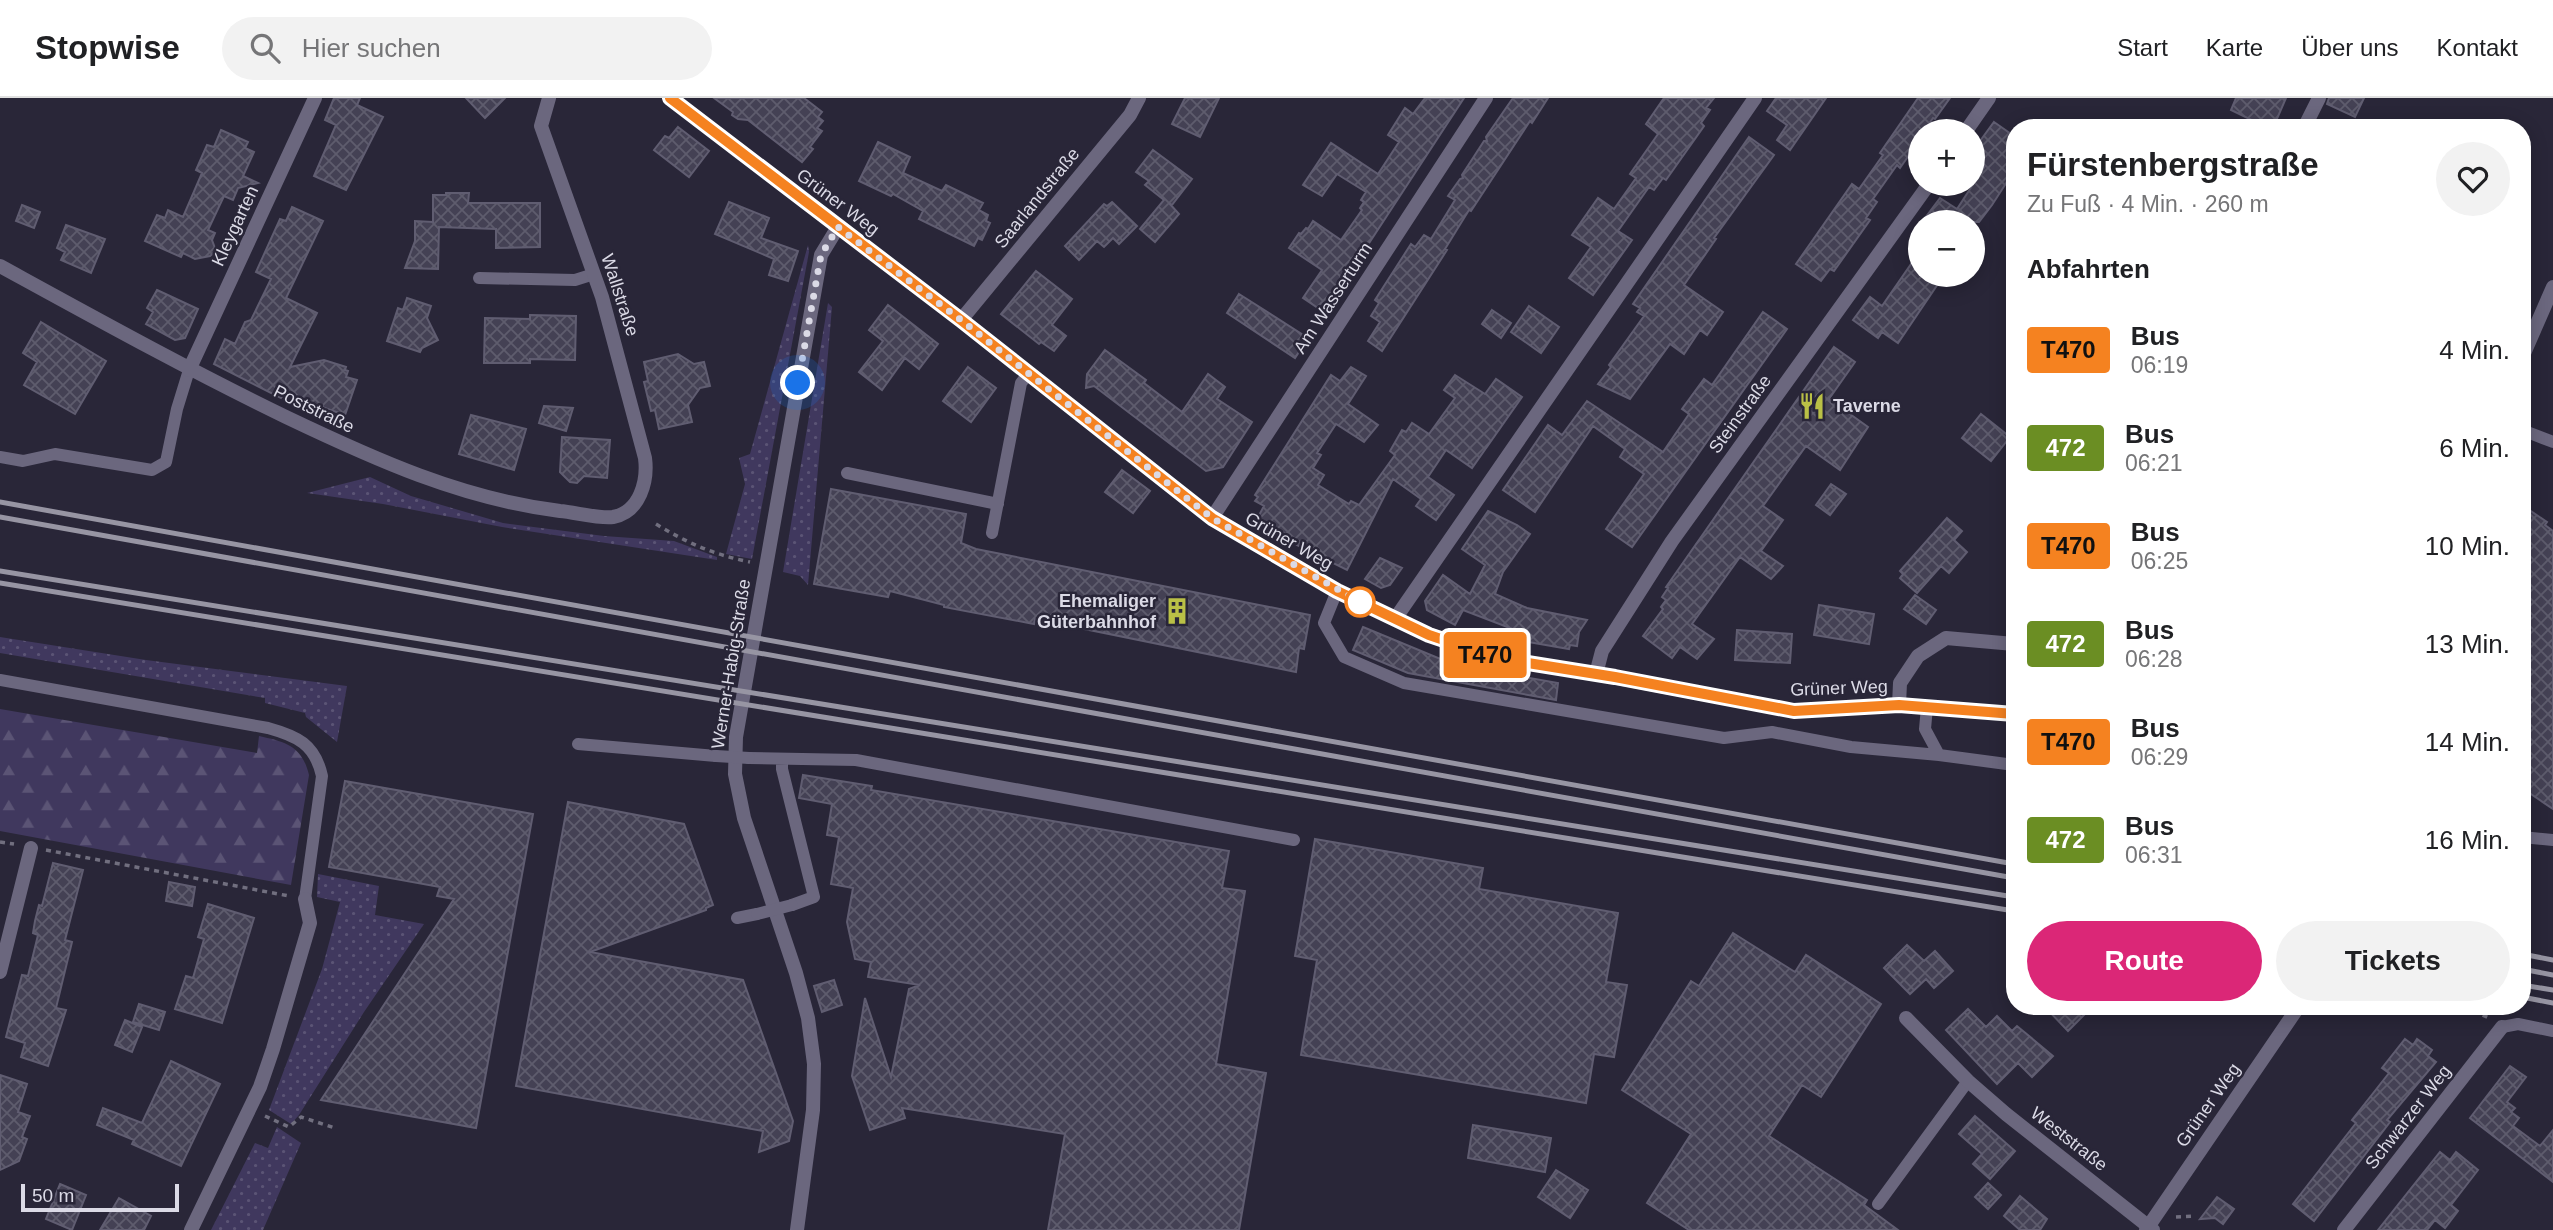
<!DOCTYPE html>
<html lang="de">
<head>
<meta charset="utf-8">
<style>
  :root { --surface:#fff; --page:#f2f2f2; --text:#202124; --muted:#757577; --line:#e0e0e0; --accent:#db2777 }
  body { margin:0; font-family:Helvetica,sans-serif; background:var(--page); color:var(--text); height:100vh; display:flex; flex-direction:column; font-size:26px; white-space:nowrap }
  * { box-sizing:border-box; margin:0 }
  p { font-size:23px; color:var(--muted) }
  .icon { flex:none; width:38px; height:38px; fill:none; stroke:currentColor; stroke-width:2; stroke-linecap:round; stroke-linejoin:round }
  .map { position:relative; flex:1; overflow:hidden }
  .side { position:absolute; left:2006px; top:21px; width:525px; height:896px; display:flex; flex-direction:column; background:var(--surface); border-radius:28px; box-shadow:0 4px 18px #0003 }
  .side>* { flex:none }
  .badge { padding:0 14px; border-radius:5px; font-size:24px; line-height:46px }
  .controls { position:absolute; left:1908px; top:21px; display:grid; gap:14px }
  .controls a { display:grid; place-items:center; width:77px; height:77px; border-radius:50%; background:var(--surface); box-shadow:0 4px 18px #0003; font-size:35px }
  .scale { position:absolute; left:21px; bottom:18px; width:158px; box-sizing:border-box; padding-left:7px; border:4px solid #dbdae6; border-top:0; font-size:19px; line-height:24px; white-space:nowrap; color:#dbdae6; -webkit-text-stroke:5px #292638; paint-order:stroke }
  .you { position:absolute; width:35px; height:35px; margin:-18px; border:5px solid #fff; border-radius:50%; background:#1a73e8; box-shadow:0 0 0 10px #1a73e833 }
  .map>.badge { position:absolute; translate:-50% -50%; box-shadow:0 0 0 4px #fff }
  h2 { padding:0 21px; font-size:26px; line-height:63px }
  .round { display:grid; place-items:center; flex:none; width:74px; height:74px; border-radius:37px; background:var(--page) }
  .headline { display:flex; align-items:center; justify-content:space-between; height:119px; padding:0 21px }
  h1 { font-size:33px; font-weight:700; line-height:52px }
  .primary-button { display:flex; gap:14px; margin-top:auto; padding:14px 21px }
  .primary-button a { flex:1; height:80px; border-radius:42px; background:var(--accent); color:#fff; font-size:28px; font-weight:700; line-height:80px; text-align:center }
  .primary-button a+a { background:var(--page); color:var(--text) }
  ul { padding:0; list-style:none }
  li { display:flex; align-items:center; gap:21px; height:98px; padding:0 21px }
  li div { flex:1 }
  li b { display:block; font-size:26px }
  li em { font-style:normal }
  li .badge { min-width:77px; font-weight:700; text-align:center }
  header { display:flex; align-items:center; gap:42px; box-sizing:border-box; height:98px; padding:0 35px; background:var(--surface); border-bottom:2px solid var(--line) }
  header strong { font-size:33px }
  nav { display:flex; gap:38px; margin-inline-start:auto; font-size:24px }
  .search { width:490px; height:63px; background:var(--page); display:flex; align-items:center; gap:18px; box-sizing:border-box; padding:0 24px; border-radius:38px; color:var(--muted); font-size:26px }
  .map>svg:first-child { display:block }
</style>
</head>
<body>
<header>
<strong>Stopwise</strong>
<div class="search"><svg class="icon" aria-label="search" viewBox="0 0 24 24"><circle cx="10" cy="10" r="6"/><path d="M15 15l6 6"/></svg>Hier suchen</div>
<nav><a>Start</a><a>Karte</a><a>Über uns</a><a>Kontakt</a></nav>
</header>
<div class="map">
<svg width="2553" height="1132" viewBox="0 0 2553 1132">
  <defs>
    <pattern id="grass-dots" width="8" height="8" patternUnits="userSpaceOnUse" patternTransform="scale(1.75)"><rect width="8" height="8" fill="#40385e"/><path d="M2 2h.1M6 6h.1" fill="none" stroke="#5b5475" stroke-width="1.8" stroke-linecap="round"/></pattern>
    <pattern id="forest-firs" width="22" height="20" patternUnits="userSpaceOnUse" patternTransform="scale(1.75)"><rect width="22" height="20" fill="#40385e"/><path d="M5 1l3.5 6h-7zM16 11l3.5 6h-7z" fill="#5b5475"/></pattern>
    <pattern id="building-cross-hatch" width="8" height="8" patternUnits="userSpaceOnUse" patternTransform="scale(1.75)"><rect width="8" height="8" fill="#444154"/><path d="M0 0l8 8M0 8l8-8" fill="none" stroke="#5e5c6d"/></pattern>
  </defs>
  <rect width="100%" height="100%" fill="#292638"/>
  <path fill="url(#grass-dots)" d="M808 147 809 154 752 461 726 456 745 386 739 360 750 356Z
    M828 205 832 209 808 487 800 478 783 474Z
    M370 379 411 398 503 425 604 438 674 443 717 459V462L502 429 383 406 307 395Z
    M0 539 146 562 347 588 337 644 306 619 305 615 265 605V600L0 555Z
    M318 776 379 788 375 817 424 826 364 914 299 1017 291 1026 269 1012 322 871 340 804 317 799Z
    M277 1029 301 1045 263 1132H211L255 1045 268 1050Z"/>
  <path fill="url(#forest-firs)" d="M0 611 257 655 259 638C286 644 302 648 309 677L291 787 0 733Z"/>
  <path fill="url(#building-cross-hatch)" stroke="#605d71" stroke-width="2" d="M334 0H360L357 7 383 19 346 92 314 78 336 27 325 22Z
    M466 0H505L485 20Z
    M714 0H804L822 14 818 19 823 23 817 30 822 33 810 49 813 51 802 64 748 22 738 21 732 17 733 14Z
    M1185 0H1219L1200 39 1172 26Z
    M1425 0H1464L1324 214 1303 200 1322 172 1289 150 1299 135 1301 136 1306 130 1308 131 1313 123 1341 142 1362 112 1360 110 1364 104 1361 102 1366 94 1337 76 1322 98 1303 87 1331 45 1378 76 1399 44 1388 37 1405 10 1413 16Z
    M1513 0H1548L1532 25 1530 23 1471 113 1469 112 1445 151 1447 152 1382 253 1368 243 1380 224 1371 218 1379 205 1375 202 1411 146 1415 149 1424 137 1431 141 1455 102 1448 98 1460 81 1463 80 1462 77 1484 43H1487L1486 39Z
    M1664 0H1714L1706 10 1710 12 1701 25 1704 28 1666 82 1663 80 1654 92 1649 89 1618 133 1632 142 1593 197 1569 180 1591 149 1572 137 1598 100 1614 111 1636 80 1630 76 1658 36 1646 26Z
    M1776 0H1826L1790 52 1777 42 1787 27 1767 13Z
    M1918 0H1950L1935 21 1933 20 1924 33H1920L1916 47 1900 70 1897 67 1873 101 1877 104 1866 120 1870 122 1834 173 1830 171 1821 183 1796 166 1852 86 1859 91 1883 57 1880 55Z
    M2236 0H2286L2273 30H2268L2231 12Z
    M2329 0H2364L2355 19 2327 6Z
    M1994 24 2014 38V73L1992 107 1979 124H1922L1940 100 1957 111 1985 68 1972 59V54Z
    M678 29 709 53 689 79 654 52 665 38 669 40Z
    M221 32 248 44 245 50 254 54 243 78 258 85 238 90 233 102 224 98 208 132 215 135 212 142 216 153 210 158 195 161 183 155 181 159 145 143 157 117 165 120 168 112 183 119 202 75 196 72 207 47 214 49Z
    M1749 39 1774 57 1714 140 1716 141 1684 187 1723 214 1707 237 1700 232 1684 256 1670 246 1630 301 1598 286 1611 269 1609 267 1644 218 1637 214 1640 210 1633 206Z
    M878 44 910 59 903 75 942 93 946 87 983 105 979 112 988 117 986 123 990 125 982 142 978 140 974 148 919 121 923 113 893 96 891 98 859 83Z
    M1153 52 1192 81 1172 107 1169 105 1179 116 1155 144 1140 131 1164 102 1145 87 1149 83 1136 74Z
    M446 95H469L468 105H540V149L496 150V131L439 129 438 171 405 170 415 143V123L433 124V97H446Z
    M729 104 769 120 761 140 798 153 788 183 769 177 774 161 715 136Z
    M1112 104 1137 128 1119 146 1113 140 1104 149 1097 143 1079 162 1065 148 1104 106 1107 108Z
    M22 107 40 114 34 130 16 123Z
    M292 109 323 123 286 200 317 215 290 269 324 262 346 269 345 272 348 273 346 279 357 282 345 317 284 296 281 300 214 266 225 241 235 246 245 224 251 222 271 181 256 174 280 121 286 123Z
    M66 127 105 141 91 175 61 162 65 154 57 150Z
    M1920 153V177H1944L1898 245 1882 234 1878 240 1853 222 1870 199 1882 208Z
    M1036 173 1072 201 1052 227 1066 238 1054 253 1041 244 1039 246 1001 216Z
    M157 192 198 211 185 240 175 242 146 226 153 214 147 210Z
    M1239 196 1308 240 1295 260 1227 215Z
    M407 200 431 208 427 220 438 242 422 250 420 254 387 243 398 210 403 212Z
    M888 207 938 246 919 271 905 260 882 292 859 274 883 243 869 232Z
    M1529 208 1559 229 1541 255 1511 234Z
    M1492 212 1511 225 1501 240 1482 226Z
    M1763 214 1787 231 1632 449 1606 431 1644 376 1620 359 1625 351 1593 328 1535 414 1503 392 1548 327 1562 337 1587 303 1663 354 1689 316 1682 311 1704 281 1712 287Z
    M530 217 576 218 575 262 530 261V265H484L485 220 530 221Z
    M41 224 106 263 75 316 24 287 37 264 23 255Z
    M1834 249 1855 264 1829 301 1868 329 1840 372 1806 348 1763 408 1783 422 1761 453 1783 468 1771 481 1740 459 1692 526 1714 541 1697 561 1680 549 1672 560 1643 538 1663 511 1661 509 1666 502 1662 499 1668 490 1666 489Z
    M1105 252 1146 282 1144 285 1182 314 1208 276 1225 289 1217 301 1252 324 1223 369 1206 373 1094 288 1086 290 1087 276Z
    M678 256 694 266 704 264 710 288 700 290 688 307 692 324 659 331 655 312 651 313 644 284 648 283 644 264Z
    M968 269 996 290 971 324 943 303Z
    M1351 269 1366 278 1348 306 1378 327 1364 344 1336 326 1317 355 1321 357 1313 370 1324 377 1318 387 1349 406 1351 403 1359 407 1395 357 1390 353 1402 332 1406 334 1412 325 1429 336 1455 300 1444 292 1455 277 1485 296 1496 281 1522 299 1472 370 1446 352 1428 379 1454 397 1436 422 1416 408 1421 401 1393 381 1347 472 1297 447 1299 443 1257 421 1264 408 1255 403 1258 399 1255 397 1331 277 1340 283Z
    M544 308 573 310 566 333 539 325Z
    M1981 316 2010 339 1991 363 1962 340Z
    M471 317 526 331 514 372 459 356Z
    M562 339 610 342 607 380 584 378 577 385 570 384 560 374Z
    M1122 372 1150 393 1133 415 1105 394Z
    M1831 386 1846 396 1830 417 1816 407Z
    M831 391 966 416 961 445 976 451 1310 517 1304 551 1299 550 1296 574 1035 521 1034 526 944 509V507L890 493 888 499 814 486Z
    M2522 407 2547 424 2545 427 2553 433V711L2522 690Z
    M1488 413 1517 427 1530 436 1503 474 1495 496 1527 510 1587 522 1579 534 1577 548 1570 547 1569 551 1522 543 1523 535 1463 512 1455 527 1427 512 1425 503 1443 477 1470 496 1485 467 1462 451Z
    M1947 420 1962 433 1954 442 1967 454 1949 475 1941 468 1917 495 1900 480 1903 476 1900 473Z
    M1380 460 1402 470 1390 487 1381 490 1365 481Z
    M1915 497 1936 512 1926 526 1904 511Z
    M1819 507 1874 516 1869 546 1814 537Z
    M1363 529 1455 567 1558 585 1556 602 1408 575 1353 552Z
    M1737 532 1792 536 1790 565 1735 562Z
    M803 677 872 688 871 692 1229 753 1222 790 1245 793 1216 966 1266 975 1239 1132H1048L1065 1036 902 1010 905 1020 870 1032 852 978 865 900 891 979 909 891 920 887 868 879 871 864 855 861 847 824 853 790 831 786 839 739 827 737 832 706 799 700Z
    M345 683 533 716 476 1030 321 1002 454 801 437 798 440 789 329 769Z
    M568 704 684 726 713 807 706 810V812L590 854 743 882 793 1023 789 1043 759 1054 763 1033 516 988Z
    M1315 741 1483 770 1479 791 1618 815 1606 884 1627 887 1614 959 1594 956 1586 1005 1301 957 1317 862 1295 858Z
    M53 765 83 772 65 842 72 844 56 910 66 912 48 968 21 959 25 945 6 939 22 877 28 878 38 837 33 835 35 823 39 807 42 808Z
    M169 784 195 789 192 808 166 803Z
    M208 806 254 820 222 925 175 911 186 878 193 880 204 841 198 839Z
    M1733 835 1795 874 1806 857 1881 906 1821 999 1802 987 1769 1038 1867 1102 1864 1107 1898 1132H1689L1647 1105 1691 1036 1622 992 1691 883 1699 888Z
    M1907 847 1924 863 1935 853 1953 873 1934 890 1926 881 1910 896 1884 870Z
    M834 882 842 907 822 914 814 888Z
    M139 906 165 914 159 932 133 924Z
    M2044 908H2093L2068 933Z
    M1968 911 1986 929 1997 918 2012 933 2017 928 2053 958 2032 979 2018 965 1997 986 1946 932Z
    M125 922 142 929 132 954 115 947Z
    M2405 941 2413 947 2417 941 2432 952 2428 958 2436 964 2387 1022 2390 1024 2314 1123 2293 1106 2356 1025 2352 1022 2389 975 2382 970Z
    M171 963 220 986 181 1068 132 1046 134 1042 97 1027 103 1010 142 1025Z
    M2510 968 2526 979 2507 1004 2515 1010 2511 1014 2519 1020 2513 1028 2540 1048 2553 1032V1084L2470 1020Z
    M0 977 27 986 18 1014 30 1018 22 1039 27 1041 19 1063 0 1072Z
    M1975 1018 2015 1053 1990 1081 1973 1066 1982 1056 1959 1036Z
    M1473 1027 1551 1040 1545 1074 1468 1060Z
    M2440 1054 2450 1062 2456 1054 2478 1072 2451 1107 2458 1113 2445 1130 2435 1122 2427 1132H2378Z
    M1556 1072 1588 1092 1570 1120 1538 1099Z
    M1988 1085 2001 1097 1988 1111 1975 1099Z
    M60 1086 86 1097 72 1132 46 1121Z
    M2020 1098 2047 1121 2040 1132H2020L2004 1118Z
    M2217 1099 2234 1111 2223 1126 2215 1120 2200 1121Z
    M119 1100 151 1118 144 1132H100Z"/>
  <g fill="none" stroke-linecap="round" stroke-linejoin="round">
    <path stroke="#716f7f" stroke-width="3.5" stroke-dasharray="5 5" stroke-linecap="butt" d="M656 426C687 445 715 457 750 464
      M0 744 14 746
      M46 752 289 798
      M2444 908 2474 913 2489 920
      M265 1018 289 1029 301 1019 335 1030
      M2176 1119 2194 1118"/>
    <path stroke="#6b677e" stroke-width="12" d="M479 180 575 182 594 176
      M2522 332 2553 344
      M0 359 23 363 55 356 152 372 166 364 177 311 189 272
      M847 375 998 406
      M992 435 1021 285 1029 275
      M1337 493 1324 525 1344 559 1404 585 1724 640 1772 634 1851 649 1939 657 2014 667
      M0 582 268 630C297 638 315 646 322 678L305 801
      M1927 609 1925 631 1939 657
      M578 646 716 658
      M749 660 856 662 1294 742
      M782 661V671L814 799 792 807
      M2522 739 2553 742
      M737 820 757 816
      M2502 929 2518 926 2553 933
      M1878 1106 1968 983"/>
    <path stroke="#6b677e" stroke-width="14" d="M670 0 961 222 1212 420 1337 493 1429 537 1497 560 1596 576 1794 613 1899 607 2014 616
      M2304 30 2319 0
      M1966 33 1989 0
      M0 168C95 220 189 272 286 319 374 361 462 401 560 413 574 414 600 421 613 419 640 414 648 383 645 360L602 199 541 28 549 0
      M961 222 1130 17 1139 0
      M2522 260 2553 189
      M189 272 315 0
      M1212 420 1486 0
      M1395 521 1755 0
      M1596 576 1602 553 1672 443 1929 86
      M1899 607 1900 585 1918 558 1946 540 2014 546
      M0 874 31 750
      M1906 920 1968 983 2006 1016 2153 1132
      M191 1132 260 989 273 951 310 825 305 801
      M797 1132 813 1012 814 966 808 920 796 875 744 720 735 676 736 639 821 157 838 129
      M2146 1132 2299 908
      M2344 1132 2502 929"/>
    <path stroke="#9795a3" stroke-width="5" d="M0 404 2014 766
      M0 419 2014 780
      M0 473 2014 799
      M0 485 2014 813
      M2522 856 2553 862
      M2522 871 2553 877
      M2522 887 2553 892
      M2522 899 2553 905"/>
    <path stroke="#6b677e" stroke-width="12" d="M716 658 749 660
      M757 816 792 807"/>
  </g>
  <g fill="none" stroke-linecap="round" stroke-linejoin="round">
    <defs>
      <path id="line" d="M670 0 961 222 1212 420 1337 493 1429 537 1497 560 1615 579 1794 613 1899 607 2014 616"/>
    </defs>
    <use href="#line" stroke="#fff" stroke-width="16"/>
    <use href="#line" stroke="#f58220" stroke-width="10"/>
    <path stroke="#dbdae6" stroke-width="7" stroke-dasharray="0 12.6" d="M798 285 821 157 838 129 961 222 1212 420 1360 504"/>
  </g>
  <defs>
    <symbol id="restaurant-bare" viewBox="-9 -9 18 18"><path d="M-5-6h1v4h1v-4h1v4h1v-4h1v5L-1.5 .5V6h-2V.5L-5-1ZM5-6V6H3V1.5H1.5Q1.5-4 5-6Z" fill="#bac046" stroke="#292638" stroke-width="2.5" paint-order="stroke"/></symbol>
    <symbol id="building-bare" viewBox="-9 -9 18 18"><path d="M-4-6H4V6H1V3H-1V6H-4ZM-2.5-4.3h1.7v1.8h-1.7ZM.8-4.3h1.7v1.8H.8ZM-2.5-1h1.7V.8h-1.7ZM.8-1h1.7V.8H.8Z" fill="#bac046" stroke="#292638" stroke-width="2.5" paint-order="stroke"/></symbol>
  </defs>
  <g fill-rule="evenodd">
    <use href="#restaurant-bare" x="1793" y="289" width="38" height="38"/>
    <use href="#building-bare" x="1158" y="494" width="38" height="38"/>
  </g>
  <circle fill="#fff" stroke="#f58220" stroke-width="3.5" cx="1360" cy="504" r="14"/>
  <g text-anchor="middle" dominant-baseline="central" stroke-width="5" stroke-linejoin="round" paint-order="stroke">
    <g font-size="18" fill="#dbdae6" stroke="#292638">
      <text transform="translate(1037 100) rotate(-51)">Saarlandstraße</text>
      <text transform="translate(838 104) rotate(37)">Grüner Weg</text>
      <text transform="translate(235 128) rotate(-65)">Kleygarten</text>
      <text transform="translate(620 197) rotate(72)">Wallstraße</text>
      <text transform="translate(1333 200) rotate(-57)">Am Wasserturm</text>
      <text transform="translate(314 311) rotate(26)">Poststraße</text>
      <text transform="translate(1740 316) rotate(-54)">Steinstraße</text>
      <text transform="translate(1289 443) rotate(30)">Grüner Weg</text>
      <text transform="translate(731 566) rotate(-81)">Werner-Habig-Straße</text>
      <text transform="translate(1839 590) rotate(-2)">Grüner Weg</text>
      <text transform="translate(2208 1007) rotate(-55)">Grüner Weg</text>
      <text transform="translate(2408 1019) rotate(-52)">Schwarzer Weg</text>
      <text transform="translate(2069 1041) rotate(38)">Weststraße</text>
    </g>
    <g font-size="18" font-weight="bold" fill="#dbdae6" stroke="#292638" text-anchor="start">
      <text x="1833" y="308">Taverne</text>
      <text x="1156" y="503" text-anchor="end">Ehemaliger<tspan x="1156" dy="21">Güterbahnhof</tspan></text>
    </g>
  </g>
</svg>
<div class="controls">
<a>+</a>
<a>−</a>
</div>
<div class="scale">50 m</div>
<div class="you" style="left:798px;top:285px"></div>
<b class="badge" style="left:1485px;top:557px;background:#f58220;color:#111">T470</b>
<section class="side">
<div class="headline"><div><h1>Fürstenbergstraße</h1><p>Zu Fuß · 4 Min. · 260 m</p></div><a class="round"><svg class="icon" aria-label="heart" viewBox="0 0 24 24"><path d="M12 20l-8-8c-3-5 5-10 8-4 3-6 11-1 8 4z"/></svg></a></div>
<h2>Abfahrten</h2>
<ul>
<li><span class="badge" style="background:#f58220;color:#111">T470</span><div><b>Bus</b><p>06:19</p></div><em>4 Min.</em></li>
<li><span class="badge" style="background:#6b8e23;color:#fff">472</span><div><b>Bus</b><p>06:21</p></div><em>6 Min.</em></li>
<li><span class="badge" style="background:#f58220;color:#111">T470</span><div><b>Bus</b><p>06:25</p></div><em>10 Min.</em></li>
<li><span class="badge" style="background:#6b8e23;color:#fff">472</span><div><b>Bus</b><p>06:28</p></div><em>13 Min.</em></li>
<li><span class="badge" style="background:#f58220;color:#111">T470</span><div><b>Bus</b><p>06:29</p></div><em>14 Min.</em></li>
<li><span class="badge" style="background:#6b8e23;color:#fff">472</span><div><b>Bus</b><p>06:31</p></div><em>16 Min.</em></li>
</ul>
<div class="primary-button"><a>Route</a><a>Tickets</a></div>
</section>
</div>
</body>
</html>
